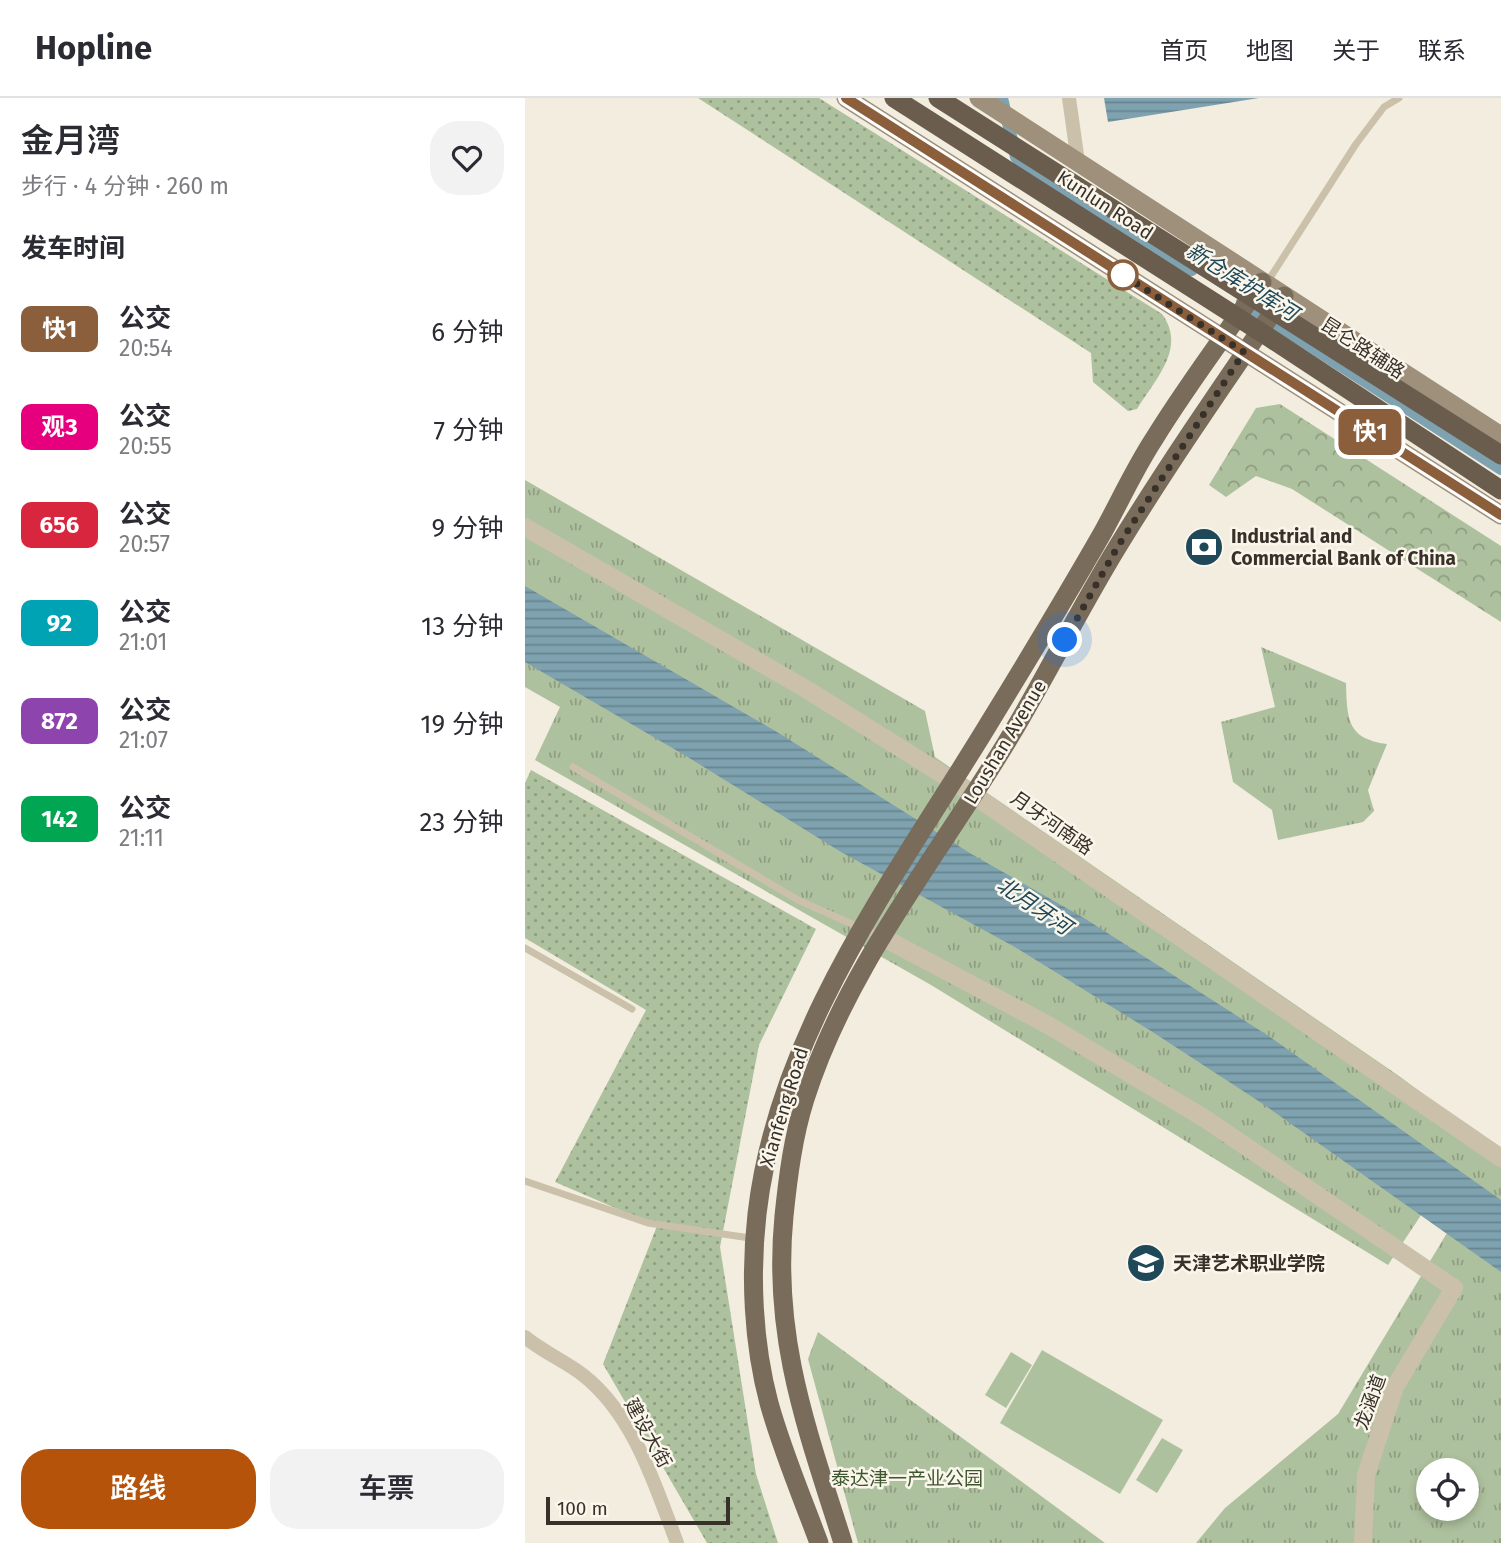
<!DOCTYPE html>
<html lang="zh">
<head>
<meta charset="utf-8">
<style>
  :root { --surface:#fff; --page:#f2f2f3; --text:#2b2b33; --muted:#7c7c81; --line:#e1e1e2; --accent:#b45309 }
  body { margin:0; font-family:"Fira Sans","Noto Sans SC",sans-serif; background:var(--page); color:var(--text); height:100vh; display:flex; flex-direction:column; font-size:26px; white-space:nowrap }
  * { box-sizing:border-box; margin:0 }
  p { font-size:23px; color:var(--muted) }
  .icon { flex:none; width:38px; height:38px; fill:none; stroke:currentColor; stroke-width:2; stroke-linecap:round; stroke-linejoin:round }
  .map { position:relative; flex:1; overflow:hidden }
  .drawer { display:flex; flex-direction:column; background:var(--surface); width:525px }
  .drawer>* { flex:none }
  .badge { padding:0 14px; border-radius:10px; font-size:24px; line-height:46px }
  .buttons { position:absolute; left:891px; top:1360px; display:grid; gap:14px }
  .buttons a { display:grid; place-items:center; width:63px; height:63px; border-radius:50%; background:var(--surface); box-shadow:0 4px 10px #0003; font-size:35px }
  .scale { position:absolute; left:21px; bottom:18px; width:184px; box-sizing:border-box; padding-left:7px; border:4px solid #38312a; border-top:0; font-size:19px; line-height:24px; white-space:nowrap; color:#38312a; -webkit-text-stroke:5px #faf6eb; paint-order:stroke }
  .you { position:absolute; width:35px; height:35px; margin:-18px; border:5px solid #fff; border-radius:50%; background:#1a73e8; box-shadow:0 0 0 10px #1a73e833 }
  .map>.badge { position:absolute; translate:-50% -50%; box-shadow:0 0 0 4px #fff }
  h2 { padding:0 21px; font-size:26px; line-height:63px }
  .round { display:grid; place-items:center; flex:none; width:74px; height:74px; border-radius:28px; background:var(--page) }
  .summary { display:flex; align-items:center; justify-content:space-between; height:119px; padding:0 21px }
  h1 { font-size:33px; font-weight:600; line-height:52px }
  .button { display:flex; gap:14px; margin-top:auto; padding:14px 21px }
  .button a { flex:1; height:80px; border-radius:28px; background:var(--accent); color:#fff; font-size:28px; font-weight:600; line-height:80px; text-align:center }
  .button a+a { background:var(--page); color:var(--text) }
  ul { padding:0; list-style:none }
  li { display:flex; align-items:center; gap:21px; height:98px; padding:0 21px }
  li div { flex:1 }
  li b { display:block; font-size:26px }
  li em { font-style:normal }
  li .badge { min-width:77px; font-weight:700; text-align:center }
  header { display:flex; align-items:center; gap:42px; box-sizing:border-box; height:98px; padding:0 35px; background:var(--surface); border-bottom:2px solid var(--line) }
  header strong { font-size:33px }
  nav { display:flex; gap:38px; margin-inline-start:auto; font-size:24px }
  main { display:flex; flex:1; min-height:0 }
  .map>svg:first-child { display:block }
</style>
</head>
<body>
<header>
<strong>Hopline</strong>
<nav><a>首页</a><a>地图</a><a>关于</a><a>联系</a></nav>
</header>
<main>
<section class="drawer">
<div class="summary"><div><h1>金月湾</h1><p>步行 · 4 分钟 · 260 m</p></div><a class="round"><svg class="icon" aria-label="heart" viewBox="0 0 24 24"><path d="M12 20l-8-8c-3-5 5-10 8-4 3-6 11-1 8 4z"/></svg></a></div>
<h2>发车时间</h2>
<ul>
<li><span class="badge" style="background:#8b5e3c;color:#fff">快1</span><div><b>公交</b><p>20:54</p></div><em>6 分钟</em></li>
<li><span class="badge" style="background:#e6007e;color:#fff">观3</span><div><b>公交</b><p>20:55</p></div><em>7 分钟</em></li>
<li><span class="badge" style="background:#d7263d;color:#fff">656</span><div><b>公交</b><p>20:57</p></div><em>9 分钟</em></li>
<li><span class="badge" style="background:#00a3b4;color:#fff">92</span><div><b>公交</b><p>21:01</p></div><em>13 分钟</em></li>
<li><span class="badge" style="background:#8e44ad;color:#fff">872</span><div><b>公交</b><p>21:07</p></div><em>19 分钟</em></li>
<li><span class="badge" style="background:#00a651;color:#fff">142</span><div><b>公交</b><p>21:11</p></div><em>23 分钟</em></li>
</ul>
<div class="button"><a>路线</a><a>车票</a></div>
</section>
<div class="map">
<svg width="976" height="1445" viewBox="0 0 976 1445">
  <defs>
    <pattern id="grass-dots" width="8" height="8" patternUnits="userSpaceOnUse" patternTransform="scale(1.75)"><rect width="8" height="8" fill="#aec19e"/><path d="M2 2h.1M6 6h.1" fill="none" stroke="#8f9d81" stroke-width="1.8" stroke-linecap="round"/></pattern>
    <pattern id="forest-crowns" width="20" height="18" patternUnits="userSpaceOnUse" patternTransform="scale(1.75)"><rect width="20" height="18" fill="#aec19e"/><path d="M2 6a3 3 0 1 1 6 0M12 15a3 3 0 1 1 6 0" fill="none" stroke="#8f9d81"/></pattern>
    <pattern id="park-tufts" width="24" height="20" patternUnits="userSpaceOnUse" patternTransform="scale(1.75)"><rect width="24" height="20" fill="#aec19e"/><path d="M3 7l-1-3M5 7V3M7 7l1-3M15 17l-1-3M17 17v-4M19 17l1-3" fill="none" stroke="#8f9d81"/></pattern>
    <pattern id="water-rules" width="6" height="5" patternUnits="userSpaceOnUse" patternTransform="scale(1.75)"><rect width="6" height="5" fill="#7ea2af"/><path d="M0 2.5h6" fill="none" stroke="#68858f"/></pattern>
  </defs>
  <rect width="100%" height="100%" fill="#f2edde"/>
  <path fill="url(#grass-dots)" d="M173 0H294L637 216C662 250 630 281 612 311L603 313 568 284 566 255Z
    M6 672 291 831 234 947 195 1149 231 1376 253 1445H182L78 1266 132 1128 30 1084 121 912 0 840V685Z"/>
  <path fill="url(#forest-crowns)" d="M755 306 976 448V524L767 391 731 378 701 399 684 387 731 310Z"/>
  <path fill="url(#park-tufts)" fill-rule="evenodd" d="M0 382 400 613 410 659 874 978 976 1054V1149L906 1102 863 1167 406 887 10 662 35 609 0 589Z
    M736 549 821 585C822 621 822 641 862 646L843 692 849 713 838 724 753 742 747 712 708 684 696 624 750 609Z
    M928 1125 976 1158V1445H671L700 1410 813 1316ZM903 1372H942V1410H903Z
    M293 1234 580 1445H333L283 1261Z"/>
  <path fill="#aec19e" d="M517 1252 638 1322 595 1396 475 1325Z
    M486 1254 507 1267 481 1310 460 1297Z
    M637 1340 658 1352 632 1395 611 1382Z"/>
  <path fill="url(#water-rules)" d="M579 0H734L583 24Z
    M0 488 252 634 448 757 559 820 742 937 976 1102V1174L738 1006 626 933 488 848 316 754 161 658 0 564Z"/>
  <g fill="none" stroke-linecap="round" stroke-linejoin="round">
    <path stroke="#7ea2af" stroke-width="12" d="M477 0 491 59 506 74 667 172
      M717 204 976 371"/>
    <path stroke="#cbc0aa" stroke-width="7" d="M743 183 831 46 859 9 874 0
      M48 669 273 802 356 839
      M0 850 107 911
      M0 1083 123 1125 225 1140"/>
    <path stroke="#cbc0aa" stroke-width="14" d="M544 0 553 64
      M0 1239C18 1254 40 1263 58 1277 109 1317 130 1387 152 1445"/>
    <path stroke="#cbc0aa" stroke-width="18" d="M0 429 281 591 428 683 976 1060
      M357 839 523 927 679 1020 929 1190 870 1289 841 1377 838 1445"/>
    <path stroke="#9e907b" stroke-width="19" d="M321 0 976 417
      M454 0 976 338"/>
    <path stroke="#7a6c5b" stroke-width="19" d="M294 1445C277 1399 257 1352 244 1305 228 1245 225 1177 232 1116 253 931 373 776 466 622 504 560 542 497 578 434 595 403 610 370 629 341 662 287 701 236 737 184
      M318 1445C282 1331 247 1240 259 1118 263 1079 268 1039 280 1001 322 868 415 756 486 637 523 575 555 510 593 448 645 363 702 281 759 198"/>
    <path stroke="#6a5d4e" stroke-width="19" d="M369 0 742 238 976 392
      M413 0 976 357"/>
  </g>
  <g fill="none" stroke-linecap="round" stroke-linejoin="round">
    <defs>
      <path id="line" d="M321 0 976 417"/>
    </defs>
    <use href="#line" stroke="#fff" stroke-width="16"/>
    <use href="#line" stroke="#8b5e3c" stroke-width="10"/>
    <path stroke="#38312a" stroke-width="7" stroke-dasharray="0 12.6" d="M540 542 593 448 719 254 598 177"/>
  </g>
  <defs>
    <symbol id="bank-disc" viewBox="-11 -11 22 22"><circle r="9.5" fill="#1f4859" stroke="#faf6eb"/><path d="M-6-4H6V4H-6ZM0-2.3a2.3 2.3 0 1 0 0 4.6a2.3 2.3 0 1 0 0-4.6Z" fill="#fff"/></symbol>
    <symbol id="school-disc" viewBox="-11 -11 22 22"><circle r="9.5" fill="#1f4859" stroke="#faf6eb"/><path d="M0-5L7-2L0 1L-7-2ZM-4 1L0 2.5L4 1V4Q0 6-4 4Z" fill="#fff"/></symbol>
  </defs>
  <g fill-rule="evenodd">
    <use href="#bank-disc" x="657" y="427" width="44" height="44"/>
    <use href="#school-disc" x="599" y="1143" width="44" height="44"/>
  </g>
  <circle fill="#fff" stroke="#8b5e3c" stroke-width="3.5" cx="598" cy="177" r="14"/>
  <g text-anchor="middle" dominant-baseline="central" stroke-width="5" stroke-linejoin="round" paint-order="stroke">
    <g font-size="19" fill="#38312a" stroke="#faf6eb">
      <text transform="translate(580 107) rotate(33)">Kunlun Road</text>
      <text transform="translate(838 250) rotate(33)">昆仑路辅路</text>
      <text transform="translate(480 644) rotate(-59)">Loushan Avenue</text>
      <text transform="translate(527 725) rotate(35)">月牙河南路</text>
      <text transform="translate(259 1009) rotate(-73)">Xianfeng Road</text>
      <text transform="translate(845 1304) rotate(-70)">龙涵道</text>
      <text transform="translate(123 1335) rotate(61)">建设大街</text>
    </g>
    <g font-size="19" font-weight="bold" fill="#38312a" stroke="#faf6eb" text-anchor="start">
      <text x="706" y="438">Industrial and<tspan x="706" dy="22">Commercial Bank of China</tspan></text>
      <text x="648" y="1165">天津艺术职业学院</text>
    </g>
    <g font-size="19" fill="#3e562e" stroke="#faf6eb">
      <text x="382" y="1380">泰达津一产业公园</text>
    </g>
    <g font-size="21" font-style="italic" fill="#1f4859" stroke="#faf6eb">
      <text transform="translate(717 184) rotate(32)">新仓库护库河</text>
      <text transform="translate(509 808) rotate(34)">北月牙河</text>
    </g>
  </g>
</svg>
<div class="buttons">
<a><svg class="icon" aria-label="locate" viewBox="0 0 24 24"><circle cx="12" cy="12" r="6"/><path d="M12 2v4M12 18v4M2 12h4M18 12h4"/></svg></a>
</div>
<div class="scale">100 m</div>
<div class="you" style="left:540px;top:542px"></div>
<b class="badge" style="left:845px;top:334px;background:#8b5e3c;color:#fff">快1</b>
</div>
</main>
</body>
</html>
